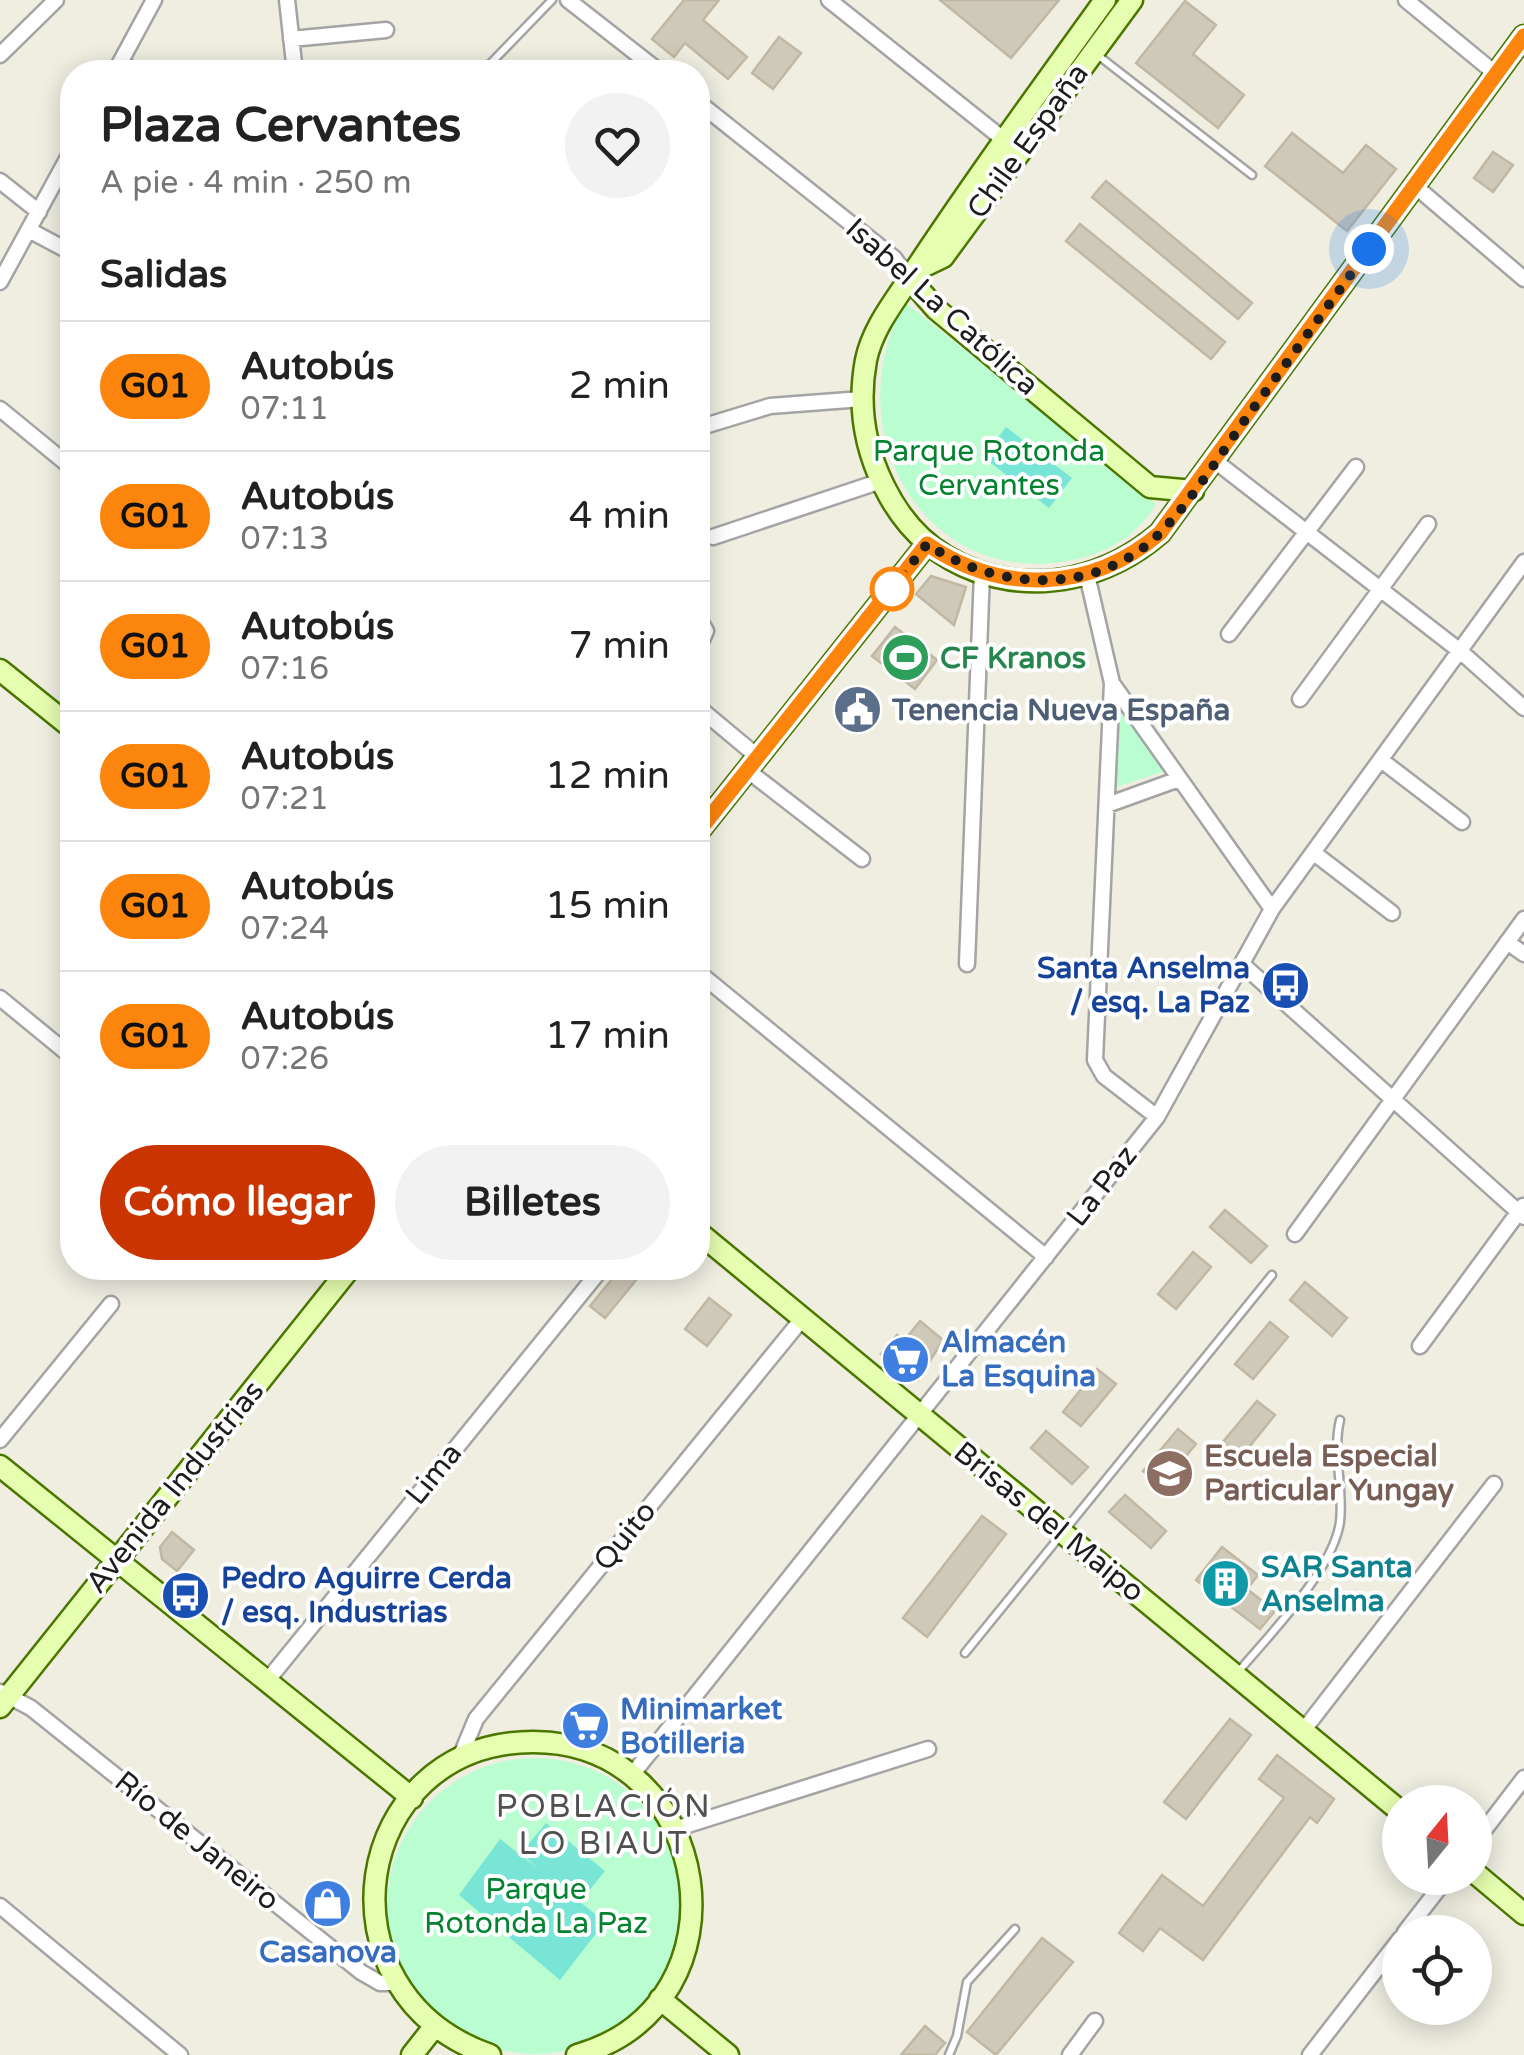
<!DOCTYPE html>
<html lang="es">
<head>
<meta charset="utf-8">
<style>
  :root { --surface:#fff; --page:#f2f2f2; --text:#222; --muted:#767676; --line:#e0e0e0; --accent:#c93400 }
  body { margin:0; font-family:"Varela Round",sans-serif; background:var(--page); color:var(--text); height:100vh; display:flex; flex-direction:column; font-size:38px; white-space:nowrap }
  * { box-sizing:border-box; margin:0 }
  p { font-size:32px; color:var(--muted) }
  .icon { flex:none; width:55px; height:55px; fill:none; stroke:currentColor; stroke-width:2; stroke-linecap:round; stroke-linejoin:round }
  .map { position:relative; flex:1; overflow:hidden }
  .panel { position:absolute; left:60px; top:60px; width:650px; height:1220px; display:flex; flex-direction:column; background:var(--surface); border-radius:40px; box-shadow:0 5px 25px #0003 }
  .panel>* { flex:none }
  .badge { padding:0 20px; border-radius:32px; font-size:35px; line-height:65px }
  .needle { width:65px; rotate:18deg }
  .tools { position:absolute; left:1382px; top:1785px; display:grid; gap:20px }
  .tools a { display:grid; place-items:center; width:110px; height:110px; border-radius:50%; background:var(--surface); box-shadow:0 5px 25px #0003; font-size:50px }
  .you { position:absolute; width:50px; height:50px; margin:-25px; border:8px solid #fff; border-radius:50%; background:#1a73e8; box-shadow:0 0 0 15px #1a73e833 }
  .map>.badge { position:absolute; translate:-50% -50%; box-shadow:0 0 0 5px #fff }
  h2 { padding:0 40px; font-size:38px; line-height:90px }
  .round { display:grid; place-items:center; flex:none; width:105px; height:105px; border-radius:52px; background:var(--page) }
  .headline { display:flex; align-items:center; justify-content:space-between; height:170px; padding:0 40px }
  h1 { font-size:48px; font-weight:700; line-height:75px }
  .button { display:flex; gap:20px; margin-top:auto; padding:20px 40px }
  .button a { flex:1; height:115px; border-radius:60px; background:var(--accent); color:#fff; font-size:40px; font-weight:700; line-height:115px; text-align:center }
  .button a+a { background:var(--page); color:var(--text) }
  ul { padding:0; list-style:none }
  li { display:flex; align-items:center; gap:30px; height:130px; padding:0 40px; border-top:2px solid var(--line) }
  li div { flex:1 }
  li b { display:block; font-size:38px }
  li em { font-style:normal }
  li .badge { min-width:110px; font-weight:700; text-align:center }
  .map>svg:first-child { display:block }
</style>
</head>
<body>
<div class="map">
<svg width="1524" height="2055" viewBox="0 0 1524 2055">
  <rect width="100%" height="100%" fill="#efeee1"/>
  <path fill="#bafdd1" d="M905 302 1156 504C1140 531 1116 548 1085 557 929 600 832 432 905 302Z
    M1116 701 1165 771 1113 788Z
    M387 1906a148 148 0 1 1 296 0a148 148 0 1 1-296 0Z"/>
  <path fill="#78e5d7" d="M1006 427 1072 478 1049 508 983 457Z
    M546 1823 605 1871 580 1902 605 1922 560 1980 459 1895 500 1839 539 1869 521 1853Z"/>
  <path fill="#cfc9ba" stroke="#c1b8a3" stroke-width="2.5" d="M684 0H719L703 20 747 57 728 79 685 43 674 57 652 39Z
    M940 0H1059L1011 58Z
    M1185 1 1216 25 1193 54 1244 95 1218 128 1136 63Z
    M779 37 801 53 773 89 752 73Z
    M1292 133 1343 173 1366 145 1396 169 1347 231 1265 166Z
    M1493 152 1513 165 1493 192 1474 178Z
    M1106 181 1252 303 1238 319 1092 197Z
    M1080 224 1225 342 1211 359 1066 241Z
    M931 576 966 587 954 625 916 594Z
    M895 627 937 660 915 689 872 656Z
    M1225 1210 1267 1246 1251 1263 1210 1227Z
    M1193 1252 1211 1267 1176 1309 1158 1294Z
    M621 1268H646L605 1318 590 1306Z
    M1305 1282 1347 1318 1332 1336 1290 1300Z
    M709 1298 731 1315 707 1346 685 1329Z
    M920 1321 943 1340 918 1380 881 1354 897 1335 904 1341Z
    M1270 1322 1288 1337 1253 1379 1235 1364Z
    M1097 1369 1116 1384 1081 1426 1063 1412Z
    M1257 1401 1275 1415 1240 1458 1222 1443Z
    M1178 1429 1196 1444 1161 1486 1143 1471Z
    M1046 1431 1088 1467 1072 1484 1031 1448Z
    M1125 1495 1166 1531 1151 1548 1109 1512Z
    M982 1516 1006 1534 927 1637 903 1618Z
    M172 1532 194 1550 177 1571 162 1559 160 1547Z
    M1222 1547 1258 1575 1247 1589 1275 1611 1260 1629 1196 1580Z
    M1230 1719 1251 1735 1186 1819 1164 1802Z
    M1277 1755 1334 1799 1317 1823 1310 1817 1203 1960 1160 1928 1143 1951 1119 1933 1162 1875 1203 1906 1284 1798 1259 1779Z
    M320 1887 343 1892 337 1919 314 1914Z
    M1042 1938 1073 1962 996 2055 967 2032Z
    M925 2026 945 2043 935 2055H901Z"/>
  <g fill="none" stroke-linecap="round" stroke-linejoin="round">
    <defs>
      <path id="lane" d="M1095 53 1252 175
        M489 65 552 0
        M965 1653 1272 1275
        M1239 1671C1271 1633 1333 1570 1340 1522 1344 1487 1332 1454 1340 1420
        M949 2055 957 2036 967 1982 1015 1929"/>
      <path id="street" d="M287 0 295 72
        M568 0 660 72
        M829 0 1008 143
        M1406 0 1496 74
        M291 39 386 30
        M0 55 56 0
        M120 63 137 72
        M115 72 154 0
        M698 102 894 258 909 278
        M0 181 39 212
        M1415 186 1524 279
        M29 230 72 253
        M0 282 72 150
        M0 409 72 468
        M698 428 770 406 862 399
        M1215 461 1460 651 1524 708
        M713 537 881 481
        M1087 575 1112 683 1095 1060 1104 1076 1157 1117
        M698 617 706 631 698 649
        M1229 634 1356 467
        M1112 683 1272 909
        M1300 699 1428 524
        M698 707 758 757
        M1381 760 1462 822
        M747 770 862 859
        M1107 805 1179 779
        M1314 853 1392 913
        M1507 942 1524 954
        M967 964 982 573
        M1242 964 1524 1217
        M698 972 1046 1257
        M0 998 72 1057
        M1295 1234 1524 919
        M1420 1346 1523 1206
        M0 1440 111 1304
        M267 1681 602 1268
        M1 1692 31 1708 361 1972 380 1983H395
        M1303 1731 1494 1484
        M459 1760 476 1719 802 1319
        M631 1776 1157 1117 1272 909 1524 562
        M675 1829 928 1749
        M1475 1842 1524 1778
        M0 1906 180 2055
        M1405 1932 1447 1878
        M1070 2055 1095 2021
        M1310 2055 1400 1939"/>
      <path id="secondary" d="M1105 0C1040 90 974 181 913 273 895 301 873 327 866 360 858 403 864 446 884 486 904 527 933 555 976 571 1041 594 1109 577 1160 533L1524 36
        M916 270 943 257 1132 0
        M909 278 936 309 1150 487 1193 491
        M0 670 72 728
        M698 832 927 544
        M698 1232 1400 1811
        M0 1466 412 1798
        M0 1707 350 1268
        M1475 1873 1524 1914
        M660 1999 728 2055
        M412 2055 434 2027
        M490 2055C312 1993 350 1743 533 1742 715 1742 754 2005 577 2055"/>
    </defs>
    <use href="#lane" stroke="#a4a4a4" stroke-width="11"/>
    <use href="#street" stroke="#a4a4a4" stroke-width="19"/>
    <use href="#secondary" stroke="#4b7700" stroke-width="25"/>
    <use href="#lane" stroke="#fff" stroke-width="6"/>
    <use href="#street" stroke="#fff" stroke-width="14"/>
    <use href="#secondary" stroke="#e6feb0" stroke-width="20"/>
  </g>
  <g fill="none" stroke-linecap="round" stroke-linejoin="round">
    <defs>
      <path id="line" d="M698 832 927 544C1001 595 1091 592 1160 533L1524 36"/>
    </defs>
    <use href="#line" stroke="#fff" stroke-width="22"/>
    <use href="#line" stroke="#fc850d" stroke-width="15"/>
    <path stroke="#1d1d1d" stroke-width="10" stroke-dasharray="0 18" d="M892 589 927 544C996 591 1097 597 1160 533 1193 499 1220 455 1247 417 1288 361 1329 305 1369 249"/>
  </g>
  <defs>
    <symbol id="stadium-disc" viewBox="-11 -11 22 22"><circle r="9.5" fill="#2e9e5b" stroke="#fff"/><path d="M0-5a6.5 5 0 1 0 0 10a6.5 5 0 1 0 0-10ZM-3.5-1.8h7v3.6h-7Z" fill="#fff"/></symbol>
    <symbol id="civic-disc" viewBox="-11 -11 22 22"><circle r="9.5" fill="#5c6f8a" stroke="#fff"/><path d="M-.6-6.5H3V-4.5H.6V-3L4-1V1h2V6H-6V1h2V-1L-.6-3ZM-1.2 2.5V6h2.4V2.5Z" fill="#fff"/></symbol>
    <symbol id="bus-disc" viewBox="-11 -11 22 22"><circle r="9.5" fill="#1a4fb4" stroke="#fff"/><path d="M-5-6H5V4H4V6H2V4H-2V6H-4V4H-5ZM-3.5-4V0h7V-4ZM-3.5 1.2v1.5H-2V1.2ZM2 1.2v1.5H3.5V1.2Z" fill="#fff"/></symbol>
    <symbol id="supermarket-disc" viewBox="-11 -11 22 22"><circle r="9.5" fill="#3f7fe0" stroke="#fff"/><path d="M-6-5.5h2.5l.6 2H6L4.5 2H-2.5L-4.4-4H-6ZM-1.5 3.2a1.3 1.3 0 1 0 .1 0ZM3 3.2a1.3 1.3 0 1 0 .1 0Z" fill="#fff"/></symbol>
    <symbol id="school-disc" viewBox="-11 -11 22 22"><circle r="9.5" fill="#8d6e63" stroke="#fff"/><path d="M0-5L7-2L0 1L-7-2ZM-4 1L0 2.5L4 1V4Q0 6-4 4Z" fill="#fff"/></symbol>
    <symbol id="building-disc" viewBox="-11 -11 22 22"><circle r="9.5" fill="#0f9aa8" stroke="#fff"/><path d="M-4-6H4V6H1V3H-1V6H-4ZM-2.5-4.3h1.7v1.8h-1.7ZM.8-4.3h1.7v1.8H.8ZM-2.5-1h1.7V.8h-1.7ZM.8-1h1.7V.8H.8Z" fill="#fff"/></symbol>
    <symbol id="shop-disc" viewBox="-11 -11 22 22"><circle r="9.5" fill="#3f7fe0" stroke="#fff"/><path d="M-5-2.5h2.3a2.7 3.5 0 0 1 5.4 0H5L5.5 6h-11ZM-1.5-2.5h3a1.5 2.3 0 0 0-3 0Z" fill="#fff"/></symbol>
  </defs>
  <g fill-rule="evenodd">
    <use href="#stadium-disc" x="878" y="630" width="55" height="55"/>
    <use href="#civic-disc" x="830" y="682" width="55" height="55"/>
    <use href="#bus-disc" x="1258" y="958" width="55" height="55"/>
    <use href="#supermarket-disc" x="878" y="1332" width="55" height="55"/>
    <use href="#school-disc" x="1142" y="1446" width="55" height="55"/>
    <use href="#building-disc" x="1198" y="1556" width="55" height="55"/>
    <use href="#bus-disc" x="158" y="1568" width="55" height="55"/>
    <use href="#supermarket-disc" x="558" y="1698" width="55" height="55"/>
    <use href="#shop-disc" x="300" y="1876" width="55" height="55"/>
  </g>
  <circle fill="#fff" stroke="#fc850d" stroke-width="5" cx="892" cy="589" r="20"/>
  <g text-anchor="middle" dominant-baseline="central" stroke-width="8" stroke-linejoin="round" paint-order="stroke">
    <g font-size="30" fill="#1d1d1d" stroke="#fff">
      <text transform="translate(1028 141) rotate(-54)">Chile España</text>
      <text transform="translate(942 307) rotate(42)">Isabel La Católica</text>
      <text transform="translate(1102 1186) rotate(-52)">La Paz</text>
      <text transform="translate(434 1474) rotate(-51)">Lima</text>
      <text transform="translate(175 1487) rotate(-51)">Avenida Industrias</text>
      <text transform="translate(1049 1522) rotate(39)">Brisas del Maipo</text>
      <text transform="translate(625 1536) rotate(-51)">Quito</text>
      <text transform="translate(197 1841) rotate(39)">Río de Janeiro</text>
    </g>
    <g font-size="30" fill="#03822f" stroke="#fff">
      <text x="989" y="451">Parque Rotonda<tspan x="989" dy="34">Cervantes</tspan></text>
      <text x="536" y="1889">Parque<tspan x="536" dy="34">Rotonda La Paz</tspan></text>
    </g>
    <g font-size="30" font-weight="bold" fill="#27864d" stroke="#fff" text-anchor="start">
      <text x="940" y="658">CF Kranos</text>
    </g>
    <g font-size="30" font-weight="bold" fill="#4e5e75" stroke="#fff" text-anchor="start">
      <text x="892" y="710">Tenencia Nueva España</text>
    </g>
    <g font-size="30" font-weight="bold" fill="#164399" stroke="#fff" text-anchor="end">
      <text x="1250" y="968">Santa Anselma<tspan x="1250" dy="34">/ esq. La Paz</tspan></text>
      <text x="221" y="1578" text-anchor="start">Pedro Aguirre Cerda<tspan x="221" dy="34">/ esq. Industrias</tspan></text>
    </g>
    <g font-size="30" font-weight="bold" fill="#366cbe" stroke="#fff" text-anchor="start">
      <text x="941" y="1342">Almacén<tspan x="941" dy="34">La Esquina</tspan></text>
      <text x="620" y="1709">Minimarket<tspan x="620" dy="34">Botilleria</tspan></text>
      <text x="328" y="1952" text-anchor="middle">Casanova</text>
    </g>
    <g font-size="30" font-weight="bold" fill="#785e54" stroke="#fff" text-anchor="start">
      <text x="1204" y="1456">Escuela Especial<tspan x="1204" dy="34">Particular Yungay</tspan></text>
    </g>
    <g font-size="30" font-weight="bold" fill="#0d838f" stroke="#fff" text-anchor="start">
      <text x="1261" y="1567">SAR Santa<tspan x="1261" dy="34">Anselma</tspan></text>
    </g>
    <g font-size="32" letter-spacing="2.5" fill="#505050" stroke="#fff">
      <text x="604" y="1807">POBLACIÓN<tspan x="604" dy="37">LO BIAUT</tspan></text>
    </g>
  </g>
</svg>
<div class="tools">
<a><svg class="needle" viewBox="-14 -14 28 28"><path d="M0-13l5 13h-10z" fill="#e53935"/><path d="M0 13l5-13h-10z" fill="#767676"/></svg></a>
<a><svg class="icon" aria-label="locate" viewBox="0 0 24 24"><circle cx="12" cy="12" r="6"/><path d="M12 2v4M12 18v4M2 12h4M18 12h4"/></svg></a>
</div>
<div class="you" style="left:1369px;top:249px"></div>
<section class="panel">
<div class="headline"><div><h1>Plaza Cervantes</h1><p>A pie · 4 min · 250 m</p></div><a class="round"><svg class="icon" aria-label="heart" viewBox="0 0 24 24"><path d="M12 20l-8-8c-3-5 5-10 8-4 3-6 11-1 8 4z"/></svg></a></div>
<h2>Salidas</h2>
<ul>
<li><span class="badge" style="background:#fc850d;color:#111">G01</span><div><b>Autobús</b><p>07:11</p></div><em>2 min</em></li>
<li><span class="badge" style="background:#fc850d;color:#111">G01</span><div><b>Autobús</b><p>07:13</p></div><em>4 min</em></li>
<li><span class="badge" style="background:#fc850d;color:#111">G01</span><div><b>Autobús</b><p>07:16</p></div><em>7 min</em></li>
<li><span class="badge" style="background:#fc850d;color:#111">G01</span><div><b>Autobús</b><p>07:21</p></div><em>12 min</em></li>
<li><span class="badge" style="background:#fc850d;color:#111">G01</span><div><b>Autobús</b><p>07:24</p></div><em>15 min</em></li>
<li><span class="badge" style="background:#fc850d;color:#111">G01</span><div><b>Autobús</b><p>07:26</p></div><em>17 min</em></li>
</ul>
<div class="button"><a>Cómo llegar</a><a>Billetes</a></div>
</section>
</div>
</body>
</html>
